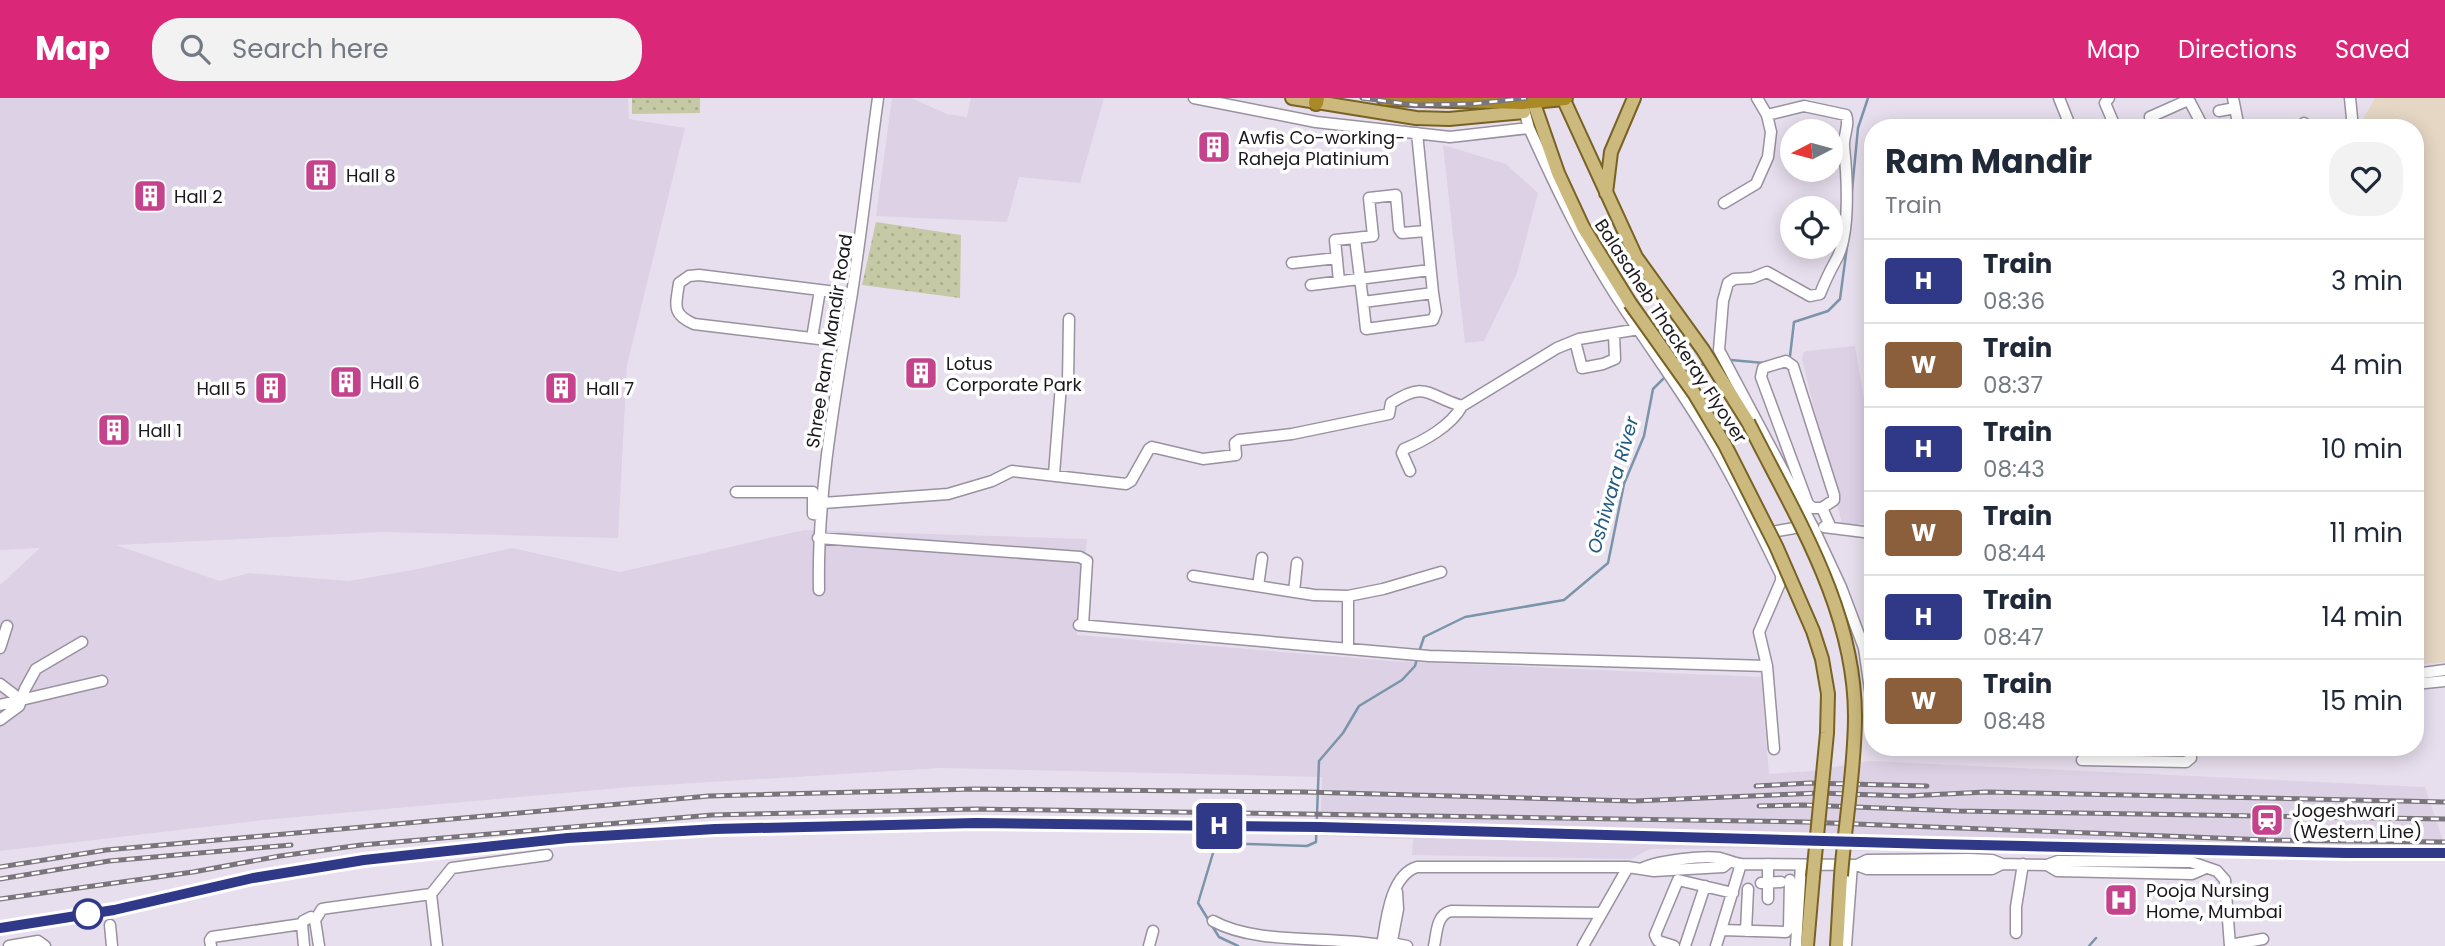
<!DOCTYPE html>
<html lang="en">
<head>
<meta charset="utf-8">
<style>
  :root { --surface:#fff; --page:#f2f2f3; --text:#1f2937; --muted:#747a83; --line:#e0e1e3; --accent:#db2777 }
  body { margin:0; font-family:Poppins,sans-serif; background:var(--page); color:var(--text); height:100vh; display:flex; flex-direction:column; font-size:26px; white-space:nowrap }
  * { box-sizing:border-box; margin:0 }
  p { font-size:23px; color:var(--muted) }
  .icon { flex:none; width:38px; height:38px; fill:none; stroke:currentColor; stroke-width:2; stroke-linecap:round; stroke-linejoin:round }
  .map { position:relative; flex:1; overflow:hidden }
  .details { position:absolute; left:1864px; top:21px; width:560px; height:637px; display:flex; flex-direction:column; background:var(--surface); border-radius:28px; box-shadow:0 4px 18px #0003 }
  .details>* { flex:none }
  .badge { padding:0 14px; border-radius:5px; font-size:24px; line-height:46px }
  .needle { width:46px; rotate:264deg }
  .tools { position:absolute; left:1780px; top:21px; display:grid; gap:14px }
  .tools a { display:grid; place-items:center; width:63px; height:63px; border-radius:50%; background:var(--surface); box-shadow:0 4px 18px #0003; font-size:35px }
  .map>.badge { position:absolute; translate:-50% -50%; box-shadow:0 0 0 4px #fff }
  .round { display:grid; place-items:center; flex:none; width:74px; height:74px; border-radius:28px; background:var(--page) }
  .headline { display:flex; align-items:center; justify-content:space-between; height:119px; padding:0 21px }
  h1 { font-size:33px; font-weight:700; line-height:52px }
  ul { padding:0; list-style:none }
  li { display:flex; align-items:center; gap:21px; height:84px; padding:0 21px; border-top:2px solid var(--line) }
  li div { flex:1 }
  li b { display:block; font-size:26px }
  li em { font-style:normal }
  li .badge { min-width:77px; font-weight:700; text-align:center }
  header { display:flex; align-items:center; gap:42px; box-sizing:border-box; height:98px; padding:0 35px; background:var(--accent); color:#fff }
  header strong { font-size:33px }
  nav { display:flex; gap:38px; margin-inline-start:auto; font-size:24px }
  .search { width:490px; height:63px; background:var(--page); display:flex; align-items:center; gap:18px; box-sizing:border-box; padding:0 24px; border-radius:28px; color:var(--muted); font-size:26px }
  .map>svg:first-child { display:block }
</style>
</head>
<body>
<header>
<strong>Map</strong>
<div class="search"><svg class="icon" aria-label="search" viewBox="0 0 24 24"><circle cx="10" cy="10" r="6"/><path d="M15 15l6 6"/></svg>Search here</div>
<nav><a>Map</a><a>Directions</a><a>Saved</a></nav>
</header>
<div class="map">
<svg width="2445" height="848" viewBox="0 0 2445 848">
  <defs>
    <pattern id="park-dots" width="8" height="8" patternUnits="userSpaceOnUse" patternTransform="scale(1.75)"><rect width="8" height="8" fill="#c6c9a5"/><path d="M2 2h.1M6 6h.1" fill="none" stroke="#aaac8e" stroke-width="1.8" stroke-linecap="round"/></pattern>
  </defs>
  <rect width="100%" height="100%" fill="#e8dfee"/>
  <path fill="#ddd1e6" d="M0 0H628L629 21 685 30 627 267 618 440 382 434 116 447 220 483 249 475 349 483 418 471 512 450 620 474 804 432 1087 441 1077 537 1393 563 1761 579 1769 676 1812 673 1869 663 2425 689 2445 748V757L1862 753 1767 750 1650 751 1631 761 1412 757 1413 741 1320 738 1322 679 940 670 630 689 264 722 0 753V487L40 450 0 452Z
    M892 0H911L947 16 967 19 971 0H1104L1080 85 1019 79 1007 124 876 118Z
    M1443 47 1506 66 1538 95 1517 175 1484 243 1465 245Z
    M1855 248 1872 346V426H1842L1802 261 1803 255 1806 253Z"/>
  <path fill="#e5d7c4" d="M2375 0H2445V564L2415 567V30H2358Z"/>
  <path fill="url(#park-dots)" d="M632 0H700V15L632 16Z
    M876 124 961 137 960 200 862 187Z"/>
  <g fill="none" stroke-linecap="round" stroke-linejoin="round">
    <path stroke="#7a94a9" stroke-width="2.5" d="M1851 103 1858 30 1868 0
      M1787 260 1790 258 1794 224 1828 213 1840 201 1848 141
      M1731 262 1764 265
      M1684 272 1708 265
      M1419 554 1424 539 1465 519 1564 502 1608 465 1624 386 1644 338 1653 291 1667 277
      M1238 848 1219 839 1198 805 1216 745 1307 748 1316 744 1319 663 1343 635 1359 608 1402 582 1415 568 1417 561
      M2089 848 2096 840"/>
    <defs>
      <path id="minor" d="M1194 0 1316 24 1450 39 1529 30 1523 8
        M2059 0 2071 30
        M2109 0 2105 5 2114 26 2113 30
        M2233 0 2239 30
        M2350 0 2353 30
        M2219 13 2235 10
        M1767 17 1804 8 1846 17C1850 27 1843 38 1844 49 1847 77 1851 137 1836 162 1830 173 1825 183 1820 196L1810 198 1767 174 1752 180 1734 181 1728 185 1723 203 1719 252 1813 429 1841 489 1864 550 1872 605
        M2304 25 2307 30
        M2151 30 2150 19 2186 3 2190 4 2201 25 2200 28 2187 30
        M1417 35 1433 195 1363 204 1355 140 1373 138 1369 100 1396 97 1399 131 1402 135 1426 133
        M1724 105 1756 86 1768 59 1771 34 1767 17 1757 0
        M1292 165 1337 160
        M1339 183 1335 142 1355 140
        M1311 187 1430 172
        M1363 204 1366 231 1433 222 1436 214 1433 195
        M812 240 820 192
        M1575 243 1582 270 1603 266 1615 261 1614 236
        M844 244 694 226C671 216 676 207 679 185L689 178 699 177 852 196
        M1410 373 1402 355 1404 351C1424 343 1451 328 1462 308
        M1054 376 1061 287 1068 284 1069 221
        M736 394H813V416L821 417
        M823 405 948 396 992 383 1012 373 1126 386 1131 383 1149 351 1152 349 1203 361 1236 357 1235 345 1239 342 1292 336 1389 316 1391 305C1427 282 1427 298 1462 308L1557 250 1579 241 1639 231
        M1822 410 1834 402V397L1793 268 1786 263 1763 270 1761 279 1808 406 1813 410H1822L1831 430
        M1824 429 1872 435
        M1766 435 1806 428
        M818 440 1080 459 1087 463 1083 527
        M1193 478 1314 497 1348 498
        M1258 488 1262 460
        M819 492C817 392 836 294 852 195 862 130 869 65 878 0
        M1294 494 1297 465
        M1079 527 1429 558 1767 568 1759 534 1781 483V477C1760 434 1739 390 1715 349 1687 300 1654 256 1624 210 1586 153 1557 92 1529 30
        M0 550 7 528
        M1348 550V498L1383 491 1441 474
        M1767 568 1774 651
        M2415 576 2445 572
        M0 586 21 602
        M2415 586 2445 583
        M0 607 102 583
        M0 622 19 608 25 591 36 571 82 544
        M2082 662 2186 664 2191 660 2189 649
        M1768 766V801
        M1857 767 1867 762 1969 761 1992 762 2002 766 2047 767 2058 763 2191 764 2217 773 2225 782 2230 848
        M2047 767 2057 773 2192 776 2206 770
        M1643 770C1658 763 1703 757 1720 760 1728 762 1733 765 1741 766L1857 767 1867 771H1992L2002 766
        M1761 785 1781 784
        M431 796 437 848
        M315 822 322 811 328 810 431 796 452 770 547 757
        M1213 823C1258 848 1334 837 1386 848
        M110 827 112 848
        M1721 832 1786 834 1789 830 1790 782
        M1746 833 1748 791
        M2016 835V809L2023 766
        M1392 845 1407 848
        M2230 847 2263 841
        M9 848 38 843 45 848
        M211 848 210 842 212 839 302 826
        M304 848 302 826 303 823 311 819 315 822 319 848
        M1149 848 1153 833
        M1382 848C1386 824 1390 777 1417 769H1628L1654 773 1723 769 1728 765
        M1391 848 1398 811 1397 794
        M1434 848C1437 835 1436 817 1451 813L1602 815
        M1583 848 1628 769
        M1674 848 1658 843 1655 837 1678 782 1733 795
        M1685 848 1705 788
        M1716 848 1741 766
        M1796 848 1801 767
        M1846 848 1852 767"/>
      <path id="major" d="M1292 0 1416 20 1449 21 1524 14
        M1532 0 1558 75 1583 129 1630 205
        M1563 0 1636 159 1703 252 1748 324
        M1606 95 1611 54 1634 0
        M1807 848 1813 779
        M1837 848 1841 778"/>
      <path id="highway" d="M1384 0 1522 4 1565 0
        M1316 5 1317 0"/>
    </defs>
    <use href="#minor" stroke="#99919f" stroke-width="13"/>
    <use href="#major" stroke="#786224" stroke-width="16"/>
    <use href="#highway" stroke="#786224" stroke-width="18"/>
    <use href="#minor" stroke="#fff" stroke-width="10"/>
    <use href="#major" stroke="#ccb97d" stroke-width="12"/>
    <use href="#highway" stroke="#aa8a27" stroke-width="14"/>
    <defs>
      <path id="rail" d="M1362 0 1415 7 1472 6 1526 0
        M1756 688 1810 685 1927 688
        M1759 708 1804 707 1957 713 2445 721
        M0 769 106 752 709 698 975 691 1304 694 1634 703 1819 695 1906 698 1986 694 2445 704
        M0 781 109 763 291 747
        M0 801 193 774 280 758 361 747 712 717 977 711 1304 716 1805 724 2268 742 2445 744
        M0 830 114 812 253 780 364 762 567 739 714 731 976 725 1320 729 1933 746 2348 755H2445"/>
    </defs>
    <use href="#rail" stroke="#7a747d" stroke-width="5"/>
    <use href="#rail" stroke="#fff" stroke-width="2.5" stroke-dasharray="8" stroke-linecap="butt"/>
    <defs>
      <path id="major-bridge" d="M1630 205 1694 295 1725 347 1776 448 1813 533 1822 561 1828 596 1827 635 1813 779
        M1748 324C1794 416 1855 511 1855 618 1855 671 1845 725 1841 778"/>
    </defs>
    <use href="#major-bridge" stroke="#786224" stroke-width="16" stroke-linecap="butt"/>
    <use href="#major-bridge" stroke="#ccb97d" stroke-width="12"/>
  </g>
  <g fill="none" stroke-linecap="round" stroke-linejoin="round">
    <defs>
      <path id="line" d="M0 830 114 812 253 780 364 762 568 740 715 731 976 725 1320 729 1933 746 2347 755H2445"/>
    </defs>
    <use href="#line" stroke="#fff" stroke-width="16"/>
    <use href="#line" stroke="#303888" stroke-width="10"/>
  </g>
  <defs>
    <symbol id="building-square" viewBox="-11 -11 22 22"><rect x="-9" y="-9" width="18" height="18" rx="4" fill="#c5438c" stroke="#fff"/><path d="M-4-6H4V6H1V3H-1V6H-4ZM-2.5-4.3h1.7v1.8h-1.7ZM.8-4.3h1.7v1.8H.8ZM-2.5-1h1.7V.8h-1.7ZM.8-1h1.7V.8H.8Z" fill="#fff"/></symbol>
    <symbol id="station-square" viewBox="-11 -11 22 22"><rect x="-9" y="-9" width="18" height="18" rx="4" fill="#c5438c" stroke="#fff"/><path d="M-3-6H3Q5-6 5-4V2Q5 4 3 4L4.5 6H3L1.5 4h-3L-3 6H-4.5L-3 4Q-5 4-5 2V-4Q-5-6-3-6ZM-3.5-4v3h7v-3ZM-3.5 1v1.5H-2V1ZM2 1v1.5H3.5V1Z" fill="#fff"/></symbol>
    <symbol id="hospital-square" viewBox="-11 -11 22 22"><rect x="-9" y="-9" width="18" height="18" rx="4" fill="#c5438c" stroke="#fff"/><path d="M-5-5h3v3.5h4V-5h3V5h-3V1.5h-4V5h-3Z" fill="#fff"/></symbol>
  </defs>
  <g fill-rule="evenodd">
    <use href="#building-square" x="1195" y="30" width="38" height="38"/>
    <use href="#building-square" x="302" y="58" width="38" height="38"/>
    <use href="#building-square" x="131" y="79" width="38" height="38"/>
    <use href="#building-square" x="902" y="256" width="38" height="38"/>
    <use href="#building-square" x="327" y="265" width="38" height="38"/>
    <use href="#building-square" x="252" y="271" width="38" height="38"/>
    <use href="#building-square" x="542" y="271" width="38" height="38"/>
    <use href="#building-square" x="95" y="313" width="38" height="38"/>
    <use href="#station-square" x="2248" y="703" width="38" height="38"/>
    <use href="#hospital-square" x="2102" y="783" width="38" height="38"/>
  </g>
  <circle fill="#fff" stroke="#303888" stroke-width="3.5" cx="88" cy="816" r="14"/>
  <g text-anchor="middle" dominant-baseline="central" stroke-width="7" stroke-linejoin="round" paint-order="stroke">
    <g font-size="18" fill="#1b181d" stroke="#fff" text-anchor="start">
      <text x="1238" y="39">Awfis Co-working-<tspan x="1238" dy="21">Raheja Platinium</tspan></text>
      <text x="346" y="77">Hall 8</text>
      <text x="174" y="98">Hall 2</text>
      <text x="946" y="265">Lotus<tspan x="946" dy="21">Corporate Park</tspan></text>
      <text x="370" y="284">Hall 6</text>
      <text x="246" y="290" text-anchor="end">Hall 5</text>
      <text x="586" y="290">Hall 7</text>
      <text x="138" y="332">Hall 1</text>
      <text x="2292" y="712">Jogeshwari<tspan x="2292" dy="21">(Western Line)</tspan></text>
      <text x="2146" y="792">Pooja Nursing<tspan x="2146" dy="21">Home, Mumbai</tspan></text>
    </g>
    <g font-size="18" fill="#1b181d" stroke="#fff">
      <text transform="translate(1671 233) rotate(57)">Balasaheb Thackeray Flyover</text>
      <text transform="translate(829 243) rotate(-81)">Shree Ram Mandir Road</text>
    </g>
    <g font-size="19" font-style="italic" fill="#215b81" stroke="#fff">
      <text transform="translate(1613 387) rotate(-74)">Oshiwara River</text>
    </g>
  </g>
</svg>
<div class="tools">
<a><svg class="needle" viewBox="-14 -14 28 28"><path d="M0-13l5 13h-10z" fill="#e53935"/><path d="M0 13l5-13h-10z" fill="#747a83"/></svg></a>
<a><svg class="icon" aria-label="locate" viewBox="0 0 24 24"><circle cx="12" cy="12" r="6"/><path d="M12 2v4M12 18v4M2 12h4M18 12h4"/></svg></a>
</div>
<b class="badge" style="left:1219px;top:728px;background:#303888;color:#fff">H</b>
<section class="details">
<div class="headline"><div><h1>Ram Mandir</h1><p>Train</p></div><a class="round"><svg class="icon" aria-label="heart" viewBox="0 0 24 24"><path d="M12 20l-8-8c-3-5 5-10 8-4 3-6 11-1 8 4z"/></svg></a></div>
<ul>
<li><span class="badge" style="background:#303888;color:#fff">H</span><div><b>Train</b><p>08:36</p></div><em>3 min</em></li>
<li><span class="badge" style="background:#8b5e3c;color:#fff">W</span><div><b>Train</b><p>08:37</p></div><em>4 min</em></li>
<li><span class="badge" style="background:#303888;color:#fff">H</span><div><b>Train</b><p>08:43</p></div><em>10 min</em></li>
<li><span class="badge" style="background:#8b5e3c;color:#fff">W</span><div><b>Train</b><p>08:44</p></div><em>11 min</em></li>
<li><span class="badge" style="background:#303888;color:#fff">H</span><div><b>Train</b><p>08:47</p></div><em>14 min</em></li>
<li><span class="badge" style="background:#8b5e3c;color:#fff">W</span><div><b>Train</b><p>08:48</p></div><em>15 min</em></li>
</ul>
</section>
</div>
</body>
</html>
